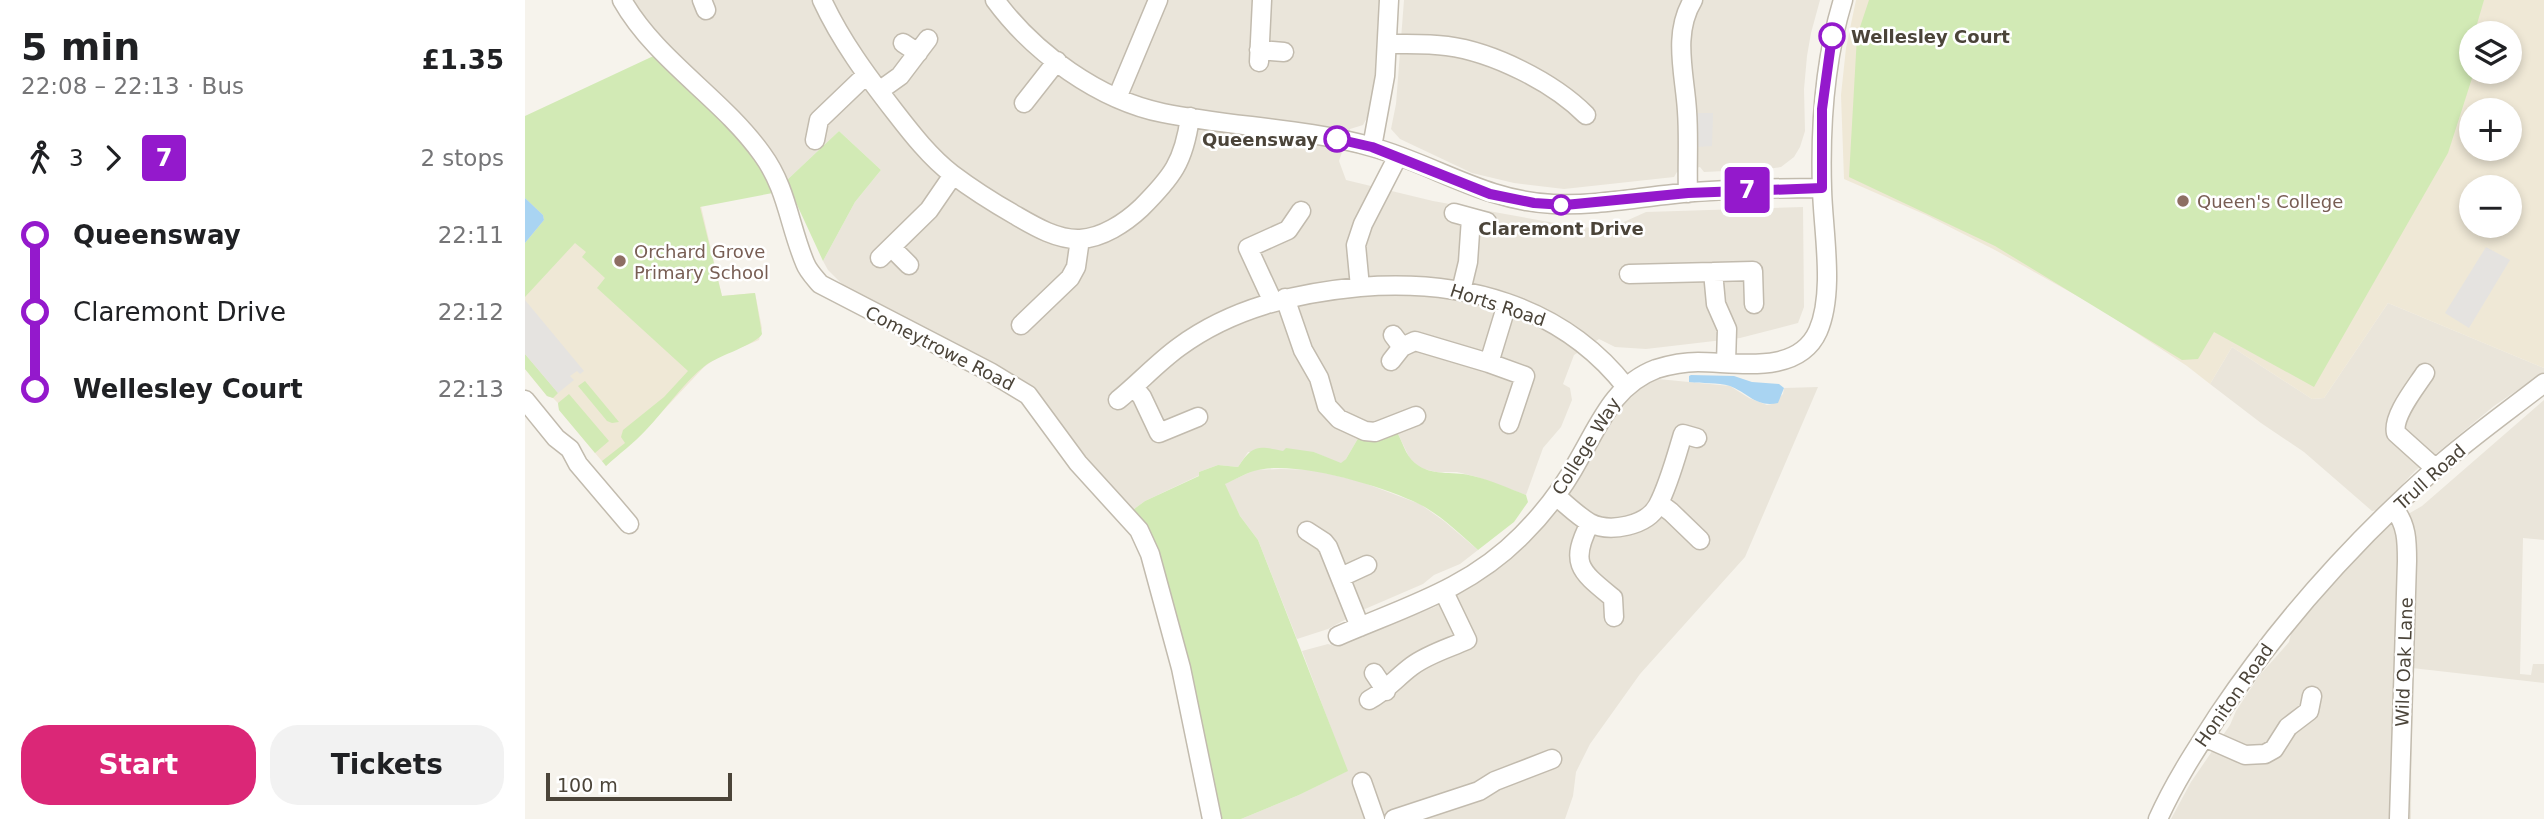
<!DOCTYPE html>
<html lang="en">
<head>
<meta charset="utf-8">
<style>
  :root { --surface:#fff; --page:#f2f2f2; --text:#202124; --muted:#757577; --accent:#db2777 }
  body { margin:0; font-family:"DejaVu Sans",sans-serif; background:var(--page); color:var(--text); height:100vh; display:flex; flex-direction:column; font-size:26px; white-space:nowrap }
  * { box-sizing:border-box; margin:0 }
  p { font-size:23px; color:var(--muted) }
  .icon { flex:none; width:38px; height:38px; fill:none; stroke:currentColor; stroke-width:2; stroke-linecap:round; stroke-linejoin:round }
  .map { position:relative; flex:1; overflow:hidden }
  .side { display:flex; flex-direction:column; background:var(--surface); width:525px }
  .side>* { flex:none }
  .badge { padding:0 14px; border-radius:5px; font-size:24px; line-height:46px }
  .tools { position:absolute; left:1934px; top:21px; display:grid; gap:14px }
  .tools a { display:grid; place-items:center; width:63px; height:63px; border-radius:50%; background:var(--surface); box-shadow:0 4px 10px #0003; font-size:35px }
  .scale { position:absolute; left:21px; bottom:18px; width:186px; box-sizing:border-box; padding-left:7px; border:4px solid #4b4439; border-top:0; font-size:19px; line-height:24px; white-space:nowrap; color:#4b4439; -webkit-text-stroke:5px #fff; paint-order:stroke }
  .map>.badge { position:absolute; translate:-50% -50%; box-shadow:0 0 0 4px #fff }
  .legs { display:flex; align-items:center; gap:10px; height:77px; padding:0 21px; font-size:23px }
  .legs p { margin-inline-start:auto }
  .overview { display:flex; align-items:center; justify-content:space-between; height:119px; padding:0 21px }
  h1 { font-size:38px; font-weight:600; line-height:52px }
  .action { display:flex; gap:14px; margin-top:auto; padding:14px 21px }
  .action a { flex:1; height:80px; border-radius:28px; background:var(--accent); color:#fff; font-size:28px; font-weight:600; line-height:80px; text-align:center }
  .action a+a { background:var(--page); color:var(--text) }
  ul { padding:0 21px; list-style:none }
  li { display:flex; align-items:center; gap:24px; height:77px; font-size:26px }
  li i { display:grid; place-items:center; width:10px; height:100%; margin:0 9px; background:currentColor }
  li i::after { content:''; width:18px; height:18px; margin:-9px; border:5px solid; border-radius:50%; background:var(--surface) }
  li p { margin-inline-start:auto }
  li:first-child i { background:linear-gradient(#0000 50%,currentColor 0) }
  li:last-child i { background:linear-gradient(currentColor 50%,#0000 0) }
  main { display:flex; flex:1; min-height:0 }
  .map>svg:first-child { display:block }
</style>
</head>
<body>
<main>
<section class="side">
<div class="overview"><div><h1>5 min</h1><p>22:08 – 22:13 · Bus</p></div><b>£1.35</b></div>
<div class="legs"><svg class="icon" aria-label="walk" viewBox="0 0 24 24"><circle cx="13" cy="4" r="2"/><path d="M13 8l-2 6 4 7M11 14l-3 7M7 12l3-4h3l4 4"/></svg>3<svg class="icon" aria-label="forward" viewBox="0 0 24 24"><path d="M9 5l7 7-7 7"/></svg><b class="badge" style="background:#9419cc;color:#fff">7</b><p>2 stops</p></div>
<ul>
<li><i style="color:#9419cc"></i><b>Queensway</b><p>22:11</p></li>
<li><i style="color:#9419cc"></i><span>Claremont Drive</span><p>22:12</p></li>
<li><i style="color:#9419cc"></i><b>Wellesley Court</b><p>22:13</p></li>
</ul>
<div class="action"><a>Start</a><a>Tickets</a></div>
</section>
<div class="map">
<svg width="2019" height="819" viewBox="0 0 2019 819">
  <rect width="100%" height="100%" fill="#f6f3ec"/>
  <path fill="#eae5da" d="M105 0H854L849 88 844 114 838 125 825 129 814 161 821 180 908 201 1030 223 1081 230 1121 212 1278 207 1279 307 1273 323 1215 338 1121 349 1090 347 1074 339 1049 355 1038 384 1045 388 1047 400 1036 427 1018 448 1001 495 952 477 932 472H911L895 468 885 459 873 434 835 435 821 459 816 464 789 452H723L713 467 693 465 674 472 675 475 620 501 605 512 562 466 513 393 470 363 356 308 329 293 319 286 303 270 298 261 330 202 356 170 314 131 261 181 228 128 208 113 116 19Z
    M879 0H1295L1286 33 1282 56 1279 89 1280 131 1275 147 1269 157 1256 167 1242 169 1179 172 1175 167 1152 172 1149 177 1039 189 989 183 947 173 875 139 866 129 871 104Z
    M1863 303 2019 368V372L1969 406 1890 471 1853 510 1847 511 1779 452 1736 423 1685 384 1707 347 1787 399 1799 398Z
    M1133 379 1205 386 1224 398 1242 405 1247 404 1258 394 1259 388 1293 387 1220 557 1115 674 1065 744 1051 772 1048 796 1040 819H716L774 795 822 771 777 651 803 644 810 646 910 607 974 563 1097 402 1112 389Z
    M2019 400V540L1998 538 1995 674 2006 675 2008 664H2019V683L1887 668 1886 819H1646L1666 782 1705 725 1711 711 1734 676 1764 642 1768 625 1852 532 1897 506Z
    M756 469 787 470 834 481 895 504 919 521 953 550 935 564 909 575 898 584 840 609 803 629 772 639 733 540 715 516 699 484 730 470Z"/>
  <path fill="#efe8d6" fill-rule="evenodd" d="M1331 0H2019V368L1863 303 1799 398 1787 399 1707 347 1685 384 1662 366 1572 307 1470 250 1401 215 1319 179 1316 95 1321 48ZM1946 33H1984V72H1946ZM1946 110H1984V149H1946ZM1946 187H1984V226H1946Z
    M0 116 176 206 197 296 230 293 237 328 234 340 193 357 179 367 120 430 81 466 34 410 33 403 28 398 22 396 0 369Z"/>
  <path fill="#d2eab5" d="M1344 0H1959L1952 24 1955 33H1946V72H1949L1923 153 1789 387 1689 332 1673 359 1657 360 1470 246 1324 177 1332 36Z
    M137 52 214 134 253 192 175 207 197 296 230 293 237 334C232 344 193 356 181 365 158 383 141 409 121 430 109 443 94 454 81 466L77 461 100 443 96 437 98 430 139 397 163 371 72 288 80 278 57 257 61 252 50 243 0 297V243L19 220 18 215 0 198V116Z
    M314 131 356 170 330 202 298 261 261 181Z
    M0 354 33 393 28 398 22 396 0 369Z
    M60 381 94 422 87 423 82 421 53 386Z
    M44 394 84 441 70 453 34 410 33 403Z
    M868 431 873 434C879 446 882 459 894 466 909 476 931 471 948 476 966 480 983 488 1001 495L1003 502 989 522 953 550C935 534 916 515 894 504 858 486 768 459 729 471 719 474 709 480 700 484L715 516 733 540 823 771 774 795 716 819H692L605 512 620 501 674 476V472L693 465 713 467C728 444 733 446 758 451L761 448 789 452 816 463 821 459 835 435Z"/>
  <path fill="#e5e3e0" d="M1171 113H1188L1187 146 1171 147Z
    M1961 247 1985 260 1944 328 1920 313Z
    M0 300 59 371 55 374 52 371 45 376 49 380 33 393 0 354Z"/>
  <path fill="#a9d4f2" d="M0 198 18 215 19 220 0 243Z
    M1166 375 1209 376 1227 382 1254 384 1259 388 1253 403C1232 408 1223 393 1205 386 1192 382 1178 384 1164 382V376Z"/>
  <g fill="none" stroke-linecap="round" stroke-linejoin="round">
    <defs>
      <path id="minor" d="M97 0C131 60 197 98 237 154 262 188 264 225 280 263 283 271 290 278 295 284L465 372 503 395 553 463 614 530 625 554 656 668 687 819
        M177 0 181 10
        M297 0C316 41 342 76 370 112 387 134 405 157 427 174 447 189 469 203 490 215 509 226 532 240 555 239 577 238 600 223 616 208 647 177 659 162 665 117
        M470 0C509 53 574 100 638 113 707 127 780 128 847 147 911 165 960 201 1028 204 1068 206 1109 198 1149 194 1198 189 1248 188 1297 188
        M378 43 393 53
        M862 44C882 44 902 43 922 46 968 52 1028 82 1061 115
        M734 50 759 52
        M734 62 737 0
        M354 91 375 76 403 39
        M592 98 633 0
        M499 103 532 61
        M290 140 294 120 341 75
        M847 147 860 76 864 0
        M873 156 838 224 831 245 835 287C936 279 1036 304 1101 387
        M1163 193C1162 166 1164 138 1162 111 1160 75 1147 34 1168 0
        M929 213 962 222
        M367 248 384 265
        M355 258 404 210 428 175
        M1188 272 1228 271 1229 304
        M1104 274 1188 272 1191 304 1202 329 1201 363
        M936 291 943 262 946 218
        M760 298 778 350 794 378 802 406 814 419 840 431 850 432 891 416
        M748 302 723 248 763 230 776 211
        M496 325 545 278 551 267 555 239
        M877 347 890 341 964 363 982 304
        M866 361 877 347 868 335
        M964 363 1000 376 984 424
        M1900 373C1891 387 1867 416 1871 433L1911 469
        M609 387 617 397 634 433 673 417
        M0 400 31 438 45 449 53 464 104 524
        M593 400C614 383 632 363 654 347 707 308 771 293 835 287
        M1031 496C1042 505 1053 516 1065 523 1085 533 1122 526 1133 505 1144 484 1151 457 1158 434L1172 438
        M1134 503 1146 512 1175 540
        M1869 509C1882 524 1882 542 1882 561L1874 819
        M1065 523C1044 564 1055 571 1088 598L1089 617
        M782 531 799 542 803 547 835 627
        M816 577 842 565
        M813 636C880 607 944 589 997 535 1020 512 1039 487 1054 459 1075 423 1089 385 1131 369 1144 365 1159 362 1173 362 1211 362 1273 376 1293 331 1310 292 1298 231 1297 189 1295 125 1299 62 1318 0
        M849 673 861 691
        M844 700C861 691 872 677 887 666 903 654 924 648 942 640L919 592
        M1679 737 1720 755 1740 754 1749 749 1763 727 1784 711 1787 696
        M837 782 850 819
        M869 819 954 791 970 781 1027 759
        M1633 819C1650 781 1672 748 1694 714 1755 623 1829 541 1911 468 1945 438 1983 411 2019 383"/>
    </defs>
    <use href="#minor" stroke="#c2bbae" stroke-width="21"/>
    <use href="#minor" stroke="#fff" stroke-width="18"/>
  </g>
  <g fill="none" stroke-linecap="round" stroke-linejoin="round">
    <defs>
      <path id="line-1" d="M812 139 847 147 965 194 1009 203 1040 205 1163 193 1297 188V109L1307 36"/>
    </defs>
    <use href="#line-1" stroke="#fff" stroke-width="16"/>
    <use href="#line-1" stroke="#9419cc" stroke-width="10"/>
  </g>
  <g fill="#fff" stroke="#9419cc" stroke-width="3.5">
    <circle cx="1307" cy="36" r="12"/>
    <circle cx="812" cy="139" r="12"/>
    <circle cx="1036" cy="205" r="9"/>
  </g>
  <g fill="#8d6e63" stroke="#fff" stroke-width="2.5">
    <circle cx="1658" cy="201" r="7"/>
    <circle cx="95" cy="261" r="7"/>
  </g>
  <g text-anchor="middle" dominant-baseline="central" stroke-width="5" stroke-linejoin="round" paint-order="stroke">
    <g font-size="18" font-weight="bold" fill="#4b4439" stroke="#fff" text-anchor="start">
      <text x="1326" y="36">Wellesley Court</text>
      <text x="793" y="139" text-anchor="end">Queensway</text>
      <text x="1036" y="228" text-anchor="middle">Claremont Drive</text>
    </g>
    <g font-size="18" fill="#785e54" stroke="#fff" text-anchor="start">
      <text x="1672" y="201">Queen's College</text>
      <text x="109" y="251">Orchard Grove<tspan x="109" dy="21">Primary School</tspan></text>
    </g>
    <g font-size="18" fill="#4b4439" stroke="#fff">
      <text transform="translate(973 305) rotate(18)">Horts Road</text>
      <text transform="translate(415 348) rotate(27)">Comeytrowe Road</text>
      <text transform="translate(1061 446) rotate(-58)">College Way</text>
      <text transform="translate(1905 477) rotate(-42)">Trull Road</text>
      <text transform="translate(1879 662) rotate(-88)">Wild Oak Lane</text>
      <text transform="translate(1709 695) rotate(-55)">Honiton Road</text>
    </g>
  </g>
</svg>
<div class="tools">
<a><svg class="icon" aria-label="layers" viewBox="0 0 24 24"><path d="M12 4l9 5-9 5-9-5zM3 14l9 5 9-5"/></svg></a>
<a>+</a>
<a>−</a>
</div>
<div class="scale">100 m</div>
<b class="badge" style="left:1222px;top:190px;background:#9419cc;color:#fff">7</b>
</div>
</main>
</body>
</html>
